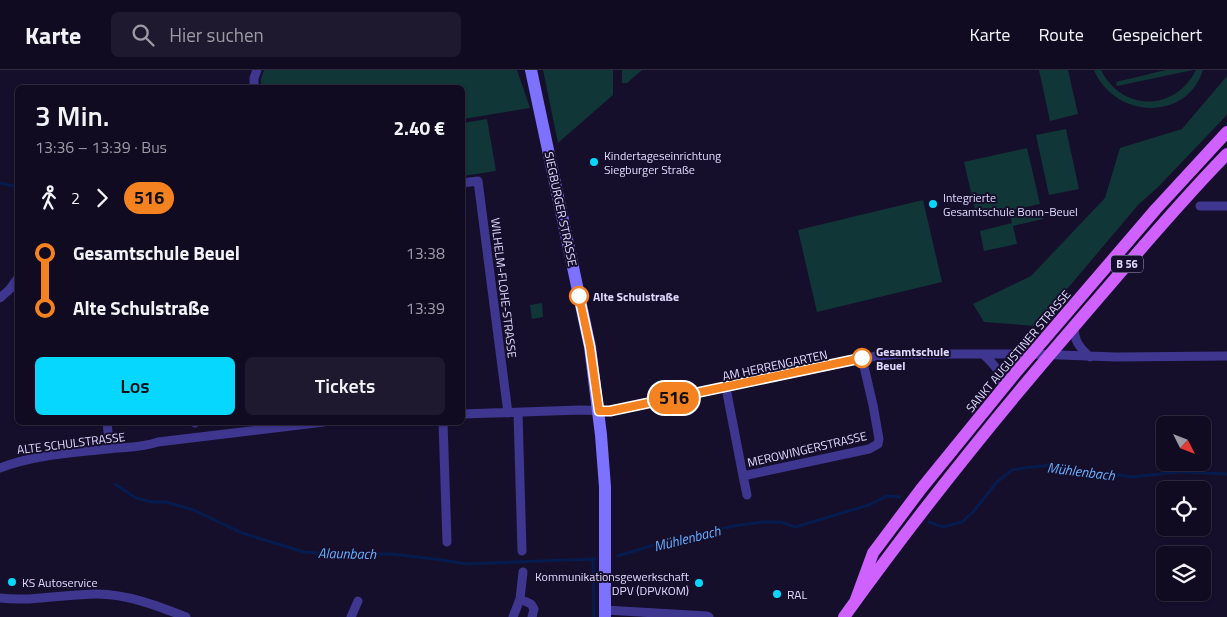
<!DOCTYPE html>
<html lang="de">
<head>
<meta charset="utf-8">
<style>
  :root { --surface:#100b21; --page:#1e192e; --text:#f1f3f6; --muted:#9c9ba5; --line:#302b3f; --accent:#06d7ff }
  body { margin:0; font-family:"Titillium Web",sans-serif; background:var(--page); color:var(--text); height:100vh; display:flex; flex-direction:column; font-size:19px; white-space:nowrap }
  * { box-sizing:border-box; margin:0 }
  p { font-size:16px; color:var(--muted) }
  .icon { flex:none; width:28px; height:28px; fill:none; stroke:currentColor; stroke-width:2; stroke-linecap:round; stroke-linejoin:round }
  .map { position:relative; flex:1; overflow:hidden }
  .panel { position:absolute; left:15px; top:15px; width:450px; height:340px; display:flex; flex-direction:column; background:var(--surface); border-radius:8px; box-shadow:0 1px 4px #0004,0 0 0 1px var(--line) }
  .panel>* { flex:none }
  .badge { padding:0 10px; border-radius:16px; font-size:18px; line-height:32px }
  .needle { width:32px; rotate:132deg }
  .buttons { position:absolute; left:1156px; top:346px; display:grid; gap:10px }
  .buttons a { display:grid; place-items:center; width:55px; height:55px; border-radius:8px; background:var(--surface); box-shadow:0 1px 4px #0004,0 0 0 1px var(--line); font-size:25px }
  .map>.badge { position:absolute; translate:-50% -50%; box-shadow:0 0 0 2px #fff }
  .legs { display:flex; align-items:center; gap:8px; height:55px; padding:0 20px; font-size:16px }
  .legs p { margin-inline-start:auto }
  .overview { display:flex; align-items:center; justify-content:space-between; height:85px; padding:0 20px }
  h1 { font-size:28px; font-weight:600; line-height:38px }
  .button { display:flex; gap:10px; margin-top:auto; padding:10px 20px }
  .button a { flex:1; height:58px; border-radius:8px; background:var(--accent); color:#111; font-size:20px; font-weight:600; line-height:58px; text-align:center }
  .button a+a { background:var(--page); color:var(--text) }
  ul { padding:0 20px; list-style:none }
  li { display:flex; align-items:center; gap:18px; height:55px; font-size:19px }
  li i { display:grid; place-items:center; width:8px; height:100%; margin:0 6px; background:currentColor }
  li i::after { content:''; width:12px; height:12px; margin:-6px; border:4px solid; border-radius:50%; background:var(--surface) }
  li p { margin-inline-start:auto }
  li:first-child i { background:linear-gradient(#0000 50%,currentColor 0) }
  li:last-child i { background:linear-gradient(currentColor 50%,#0000 0) }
  header { display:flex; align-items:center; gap:30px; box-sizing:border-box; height:70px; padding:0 25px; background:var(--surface); border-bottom:1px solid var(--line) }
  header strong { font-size:24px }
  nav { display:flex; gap:28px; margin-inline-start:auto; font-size:18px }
  .search { width:350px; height:45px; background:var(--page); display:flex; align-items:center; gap:12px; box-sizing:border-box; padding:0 18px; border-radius:8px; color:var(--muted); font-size:19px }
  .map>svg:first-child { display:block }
</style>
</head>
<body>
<header>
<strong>Karte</strong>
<div class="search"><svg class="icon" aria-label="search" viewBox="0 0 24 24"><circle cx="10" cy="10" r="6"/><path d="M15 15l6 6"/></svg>Hier suchen</div>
<nav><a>Karte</a><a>Route</a><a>Gespeichert</a></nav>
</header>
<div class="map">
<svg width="1227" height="547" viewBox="0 0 1227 547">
  <rect width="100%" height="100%" fill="#160f2c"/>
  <path fill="#113637" d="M264 0H517L530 38 463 49 462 18 261 17V9Z
    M543 0H613V25L558 73Z
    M622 0H642L627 13H622Z
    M1039 0H1068L1078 44 1050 51Z
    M1094 0H1101C1122 42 1175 42 1196 0H1203C1186 53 1114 48 1094 0Z
    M1166 0H1193L1117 16 1116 12Z
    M1227 6V45L1158 117 1138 135 1036 256 984 252 973 234 1031 206 1105 128 1120 78 1182 59Z
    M487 49 496 101 463 106V53Z
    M1066 59 1079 119 1049 125 1036 65Z
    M1027 78 1040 134 977 148 964 92Z
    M923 130 942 212 817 242 798 160Z
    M1040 138 1043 149 1013 156 1017 174 984 181 980 161 1012 153 1010 145Z
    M542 233 543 247 532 249 530 235Z"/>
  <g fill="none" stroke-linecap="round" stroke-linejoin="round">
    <path stroke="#061c4e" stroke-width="3" d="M0 113 18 117
      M115 414 136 428 152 432H166L194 440 242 463 304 482 329 484H392L443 490 467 494 593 489
      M929 452 943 457 962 452 973 442 997 412 1012 400 1024 398 1051 395 1132 407 1178 402 1227 404
      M618 486 674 469 734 456 762 452H781L795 457 869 435 887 426 900 427
      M594 547 593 489H595"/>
    <path stroke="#3f368f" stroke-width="9" d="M254 18V8L257 0
      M462 113 478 111 508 343
      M1200 136H1227
      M0 228 10 219 18 208
      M1074 256C1074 271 1079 277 1090 287
      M984 285C995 295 1004 305 1001 321
      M726 318 743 406
      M518 343 522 481
      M462 344 580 340 611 341 876 286 901 284H1032L1116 287 1227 286
      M107 352 108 362
      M195 352V353
      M443 352 447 472
      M0 398C33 385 72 383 108 379 126 377 140 378 158 372L324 352
      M747 425 743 406 869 379 878 374 879 369 873 335 862 288
      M0 528C33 532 64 524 97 524 127 524 158 536 186 547
      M520 529 531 534 534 539 532 547
      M605 540 707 546 709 547
      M351 547 358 531
      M513 547 520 529 523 502"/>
    <path stroke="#7d71ff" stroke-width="12" d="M531 0 590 277 601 365 605 417V547"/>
    <path stroke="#ce61ff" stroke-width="12" d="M855 532 873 483 921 419 1017 301 1156 139 1227 62
      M844 547C920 441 1003 338 1089 239 1134 187 1179 133 1227 84"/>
  </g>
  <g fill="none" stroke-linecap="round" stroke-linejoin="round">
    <defs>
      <path id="line-1" d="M579 226 590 277 599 341H610L862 288"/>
    </defs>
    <use href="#line-1" stroke="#fff" stroke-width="11"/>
    <use href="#line-1" stroke="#f58220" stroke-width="8"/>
  </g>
  <g fill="#06d7ff" stroke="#160f2c" stroke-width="2">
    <circle cx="594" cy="92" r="5"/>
    <circle cx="933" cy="134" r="5"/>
    <circle cx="12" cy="512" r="5"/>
    <circle cx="699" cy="513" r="5"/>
    <circle cx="777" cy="524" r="5"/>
  </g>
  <g fill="#fff" stroke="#f58220" stroke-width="2.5">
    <circle cx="579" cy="226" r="9"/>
    <circle cx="862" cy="288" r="9"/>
  </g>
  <g text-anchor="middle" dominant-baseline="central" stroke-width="4" stroke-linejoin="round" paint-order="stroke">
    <rect fill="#160f2c" stroke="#a39dc0" stroke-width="1" x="1111" y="185.5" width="32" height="17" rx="4"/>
    <g font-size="11" font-weight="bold" fill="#e0daff">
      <text x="1127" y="194">B 56</text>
    </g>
    <g font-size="12" fill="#e0daff" stroke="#160f2c" text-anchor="start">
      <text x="604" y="85">Kindertageseinrichtung<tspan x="604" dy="14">Siegburger Straße</tspan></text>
      <text x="943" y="127">Integrierte<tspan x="943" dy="14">Gesamtschule Bonn-Beuel</tspan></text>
      <text x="689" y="506" text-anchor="end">Kommunikationsgewerkschaft<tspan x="689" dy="14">DPV (DPVKOM)</tspan></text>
      <text x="22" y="512">KS Autoservice</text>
      <text x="787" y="524">RAL</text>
    </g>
    <g font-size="12" fill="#e0daff" stroke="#160f2c">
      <text transform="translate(561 139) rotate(78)">SIEGBURGER STRASSE</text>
      <text transform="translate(504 218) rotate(83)">WILHELM-FLOHE-STRASSE</text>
      <text transform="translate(1018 281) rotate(-50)">SANKT AUGUSTINER STRASSE</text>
      <text transform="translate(775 295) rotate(-12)">AM HERRENGARTEN</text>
      <text transform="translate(71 373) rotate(-7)">ALTE SCHULSTRASSE</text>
      <text transform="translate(807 379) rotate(-13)">MEROWINGERSTRASSE</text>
    </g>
    <g font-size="12" font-weight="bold" fill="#e0daff" stroke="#160f2c" text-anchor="start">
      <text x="593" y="226">Alte Schulstraße</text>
      <text x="876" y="281">Gesamtschule<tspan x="876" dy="14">Beuel</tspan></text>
    </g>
    <g font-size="14" font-style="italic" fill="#68b0ff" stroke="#160f2c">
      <text transform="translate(1081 401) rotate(7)">Mühlenbach</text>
      <text transform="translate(687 468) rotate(-14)">Mühlenbach</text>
      <text transform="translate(347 483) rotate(1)">Alaunbach</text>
    </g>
  </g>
</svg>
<div class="buttons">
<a><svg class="needle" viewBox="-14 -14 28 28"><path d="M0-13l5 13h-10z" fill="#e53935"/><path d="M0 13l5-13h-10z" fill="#9c9ba5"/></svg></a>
<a><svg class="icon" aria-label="locate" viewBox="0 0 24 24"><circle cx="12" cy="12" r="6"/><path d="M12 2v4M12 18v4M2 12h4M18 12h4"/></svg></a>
<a><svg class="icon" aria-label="layers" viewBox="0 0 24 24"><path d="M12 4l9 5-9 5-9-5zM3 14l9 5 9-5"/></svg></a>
</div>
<b class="badge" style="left:674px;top:328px;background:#f58220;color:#111">516</b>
<section class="panel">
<div class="overview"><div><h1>3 Min.</h1><p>13:36 – 13:39 · Bus</p></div><b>2.40 €</b></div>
<div class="legs"><svg class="icon" aria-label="walk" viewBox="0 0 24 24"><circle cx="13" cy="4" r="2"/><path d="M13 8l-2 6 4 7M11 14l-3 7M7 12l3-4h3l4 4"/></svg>2<svg class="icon" aria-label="forward" viewBox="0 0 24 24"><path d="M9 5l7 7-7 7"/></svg><b class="badge" style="background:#f58220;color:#111">516</b></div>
<ul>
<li><i style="color:#f58220"></i><b>Gesamtschule Beuel</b><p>13:38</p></li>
<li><i style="color:#f58220"></i><b>Alte Schulstraße</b><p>13:39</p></li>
</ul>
<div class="button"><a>Los</a><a>Tickets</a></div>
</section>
</div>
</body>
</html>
